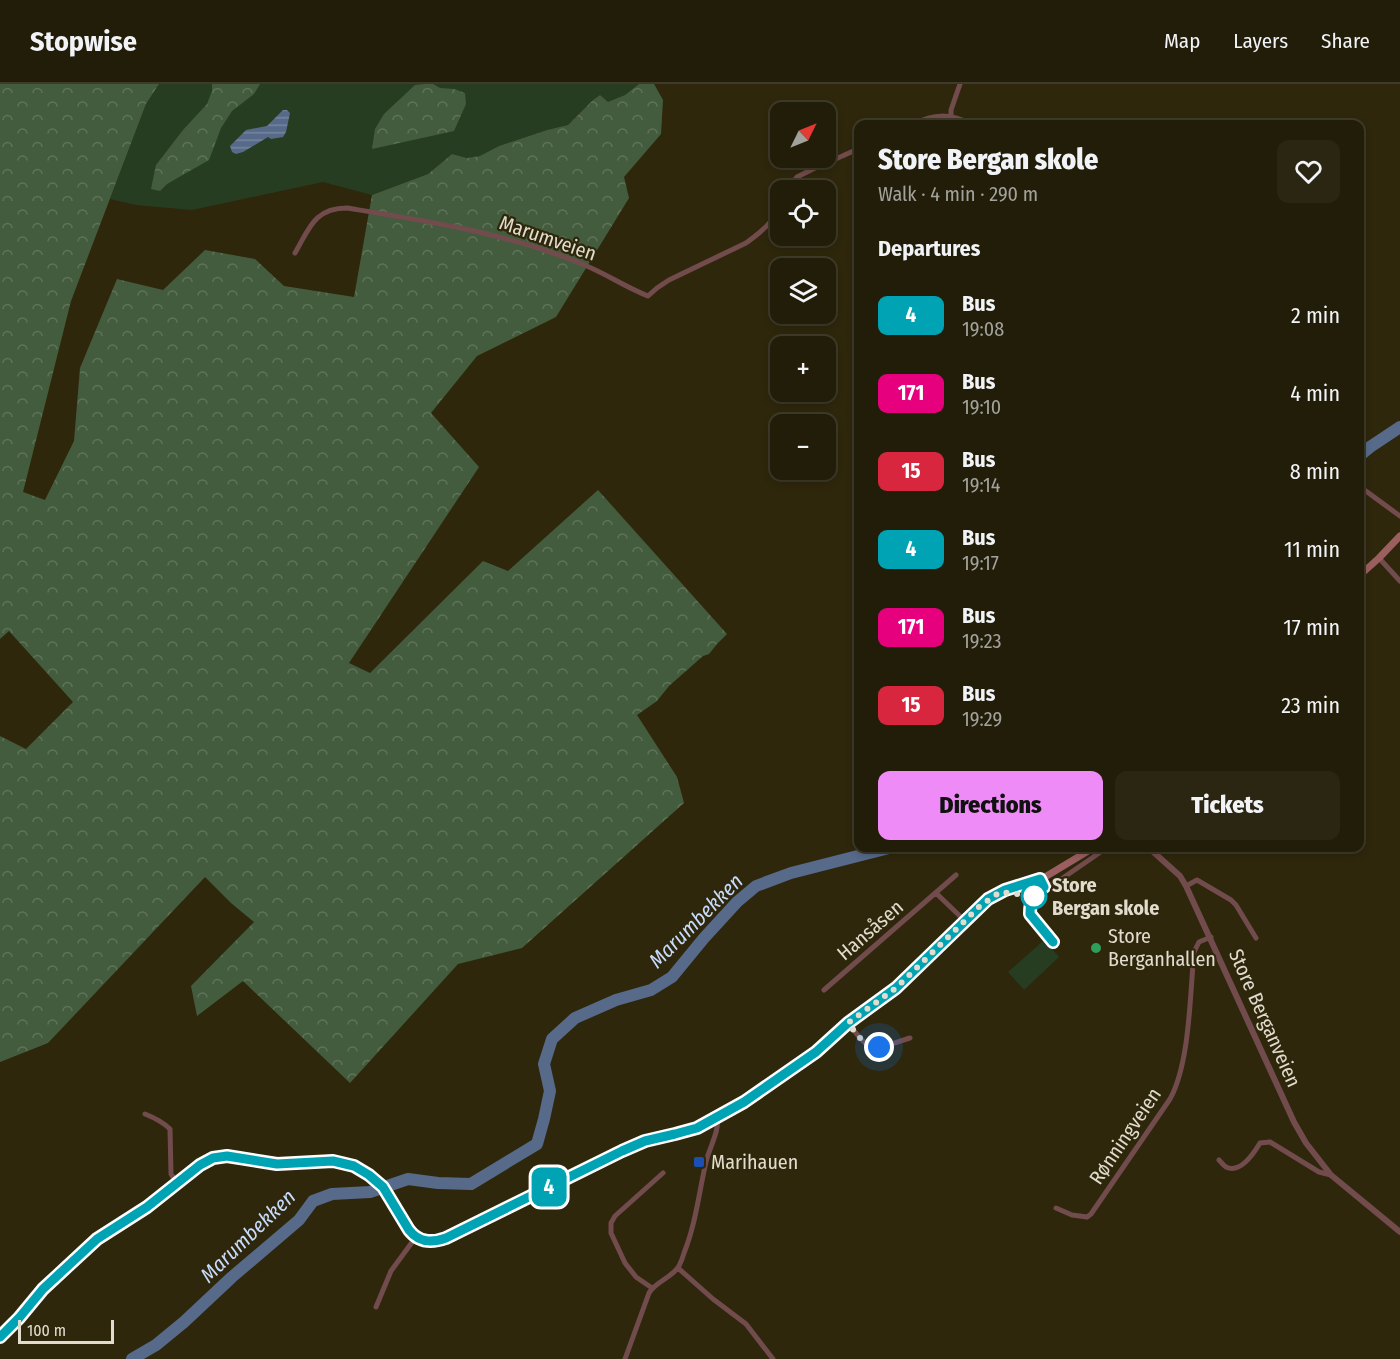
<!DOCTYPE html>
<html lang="en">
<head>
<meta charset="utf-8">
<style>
  :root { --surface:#221d09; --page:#2a2612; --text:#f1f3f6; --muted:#a2a29c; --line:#3f3b2a; --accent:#ef8bf6 }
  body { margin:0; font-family:"Fira Sans Condensed",sans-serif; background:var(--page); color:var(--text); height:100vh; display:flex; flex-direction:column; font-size:22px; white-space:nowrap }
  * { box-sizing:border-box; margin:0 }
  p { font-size:20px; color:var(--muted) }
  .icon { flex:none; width:33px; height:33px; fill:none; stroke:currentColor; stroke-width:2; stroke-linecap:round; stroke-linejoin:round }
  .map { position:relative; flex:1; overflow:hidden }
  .details { position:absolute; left:854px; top:36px; width:510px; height:732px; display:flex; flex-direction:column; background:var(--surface); border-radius:12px; box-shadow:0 3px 9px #0003,0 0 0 2px var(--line) }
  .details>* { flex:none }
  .badge { padding:0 12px; border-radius:9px; font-size:21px; line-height:39px }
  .needle { width:39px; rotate:47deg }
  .controls { position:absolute; left:770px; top:18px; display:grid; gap:12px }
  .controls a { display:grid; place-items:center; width:66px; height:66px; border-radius:12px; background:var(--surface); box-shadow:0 3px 9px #0003,0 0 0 2px var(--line); font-size:30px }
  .scale { position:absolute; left:18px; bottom:15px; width:96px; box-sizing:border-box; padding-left:6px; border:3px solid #e1dccd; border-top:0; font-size:16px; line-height:21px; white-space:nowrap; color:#e1dccd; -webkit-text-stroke:4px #2e270c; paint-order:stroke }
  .you { position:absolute; width:30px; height:30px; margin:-15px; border:4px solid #fff; border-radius:50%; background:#1a73e8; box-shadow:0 0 0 9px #1a73e833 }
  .map>.badge { position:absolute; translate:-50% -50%; box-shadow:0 0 0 3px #fff }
  h2 { padding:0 24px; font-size:22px; line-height:54px }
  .round { display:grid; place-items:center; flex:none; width:63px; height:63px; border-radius:12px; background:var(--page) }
  .head { display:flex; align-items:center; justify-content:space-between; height:102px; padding:0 24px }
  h1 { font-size:28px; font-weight:800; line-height:45px }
  .cta { display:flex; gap:12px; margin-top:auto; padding:12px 24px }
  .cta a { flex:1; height:69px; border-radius:12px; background:var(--accent); color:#111; font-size:24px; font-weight:800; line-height:69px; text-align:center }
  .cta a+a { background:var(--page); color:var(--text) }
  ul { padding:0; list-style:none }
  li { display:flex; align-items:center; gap:18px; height:78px; padding:0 24px }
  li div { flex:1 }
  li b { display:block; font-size:22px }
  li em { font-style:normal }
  li .badge { min-width:66px; font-weight:700; text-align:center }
  header { display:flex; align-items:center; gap:36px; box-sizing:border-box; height:84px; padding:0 30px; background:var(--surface); border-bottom:2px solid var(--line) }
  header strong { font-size:28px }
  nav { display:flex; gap:33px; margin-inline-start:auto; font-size:21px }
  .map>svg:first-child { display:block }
</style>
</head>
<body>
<header>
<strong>Stopwise</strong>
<nav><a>Map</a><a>Layers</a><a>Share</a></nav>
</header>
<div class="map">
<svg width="1400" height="1275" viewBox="0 0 1400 1275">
  <defs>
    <pattern id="forest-crowns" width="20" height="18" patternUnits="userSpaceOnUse" patternTransform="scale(1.5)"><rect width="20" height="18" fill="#445c3e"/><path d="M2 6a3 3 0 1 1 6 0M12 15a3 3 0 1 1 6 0" fill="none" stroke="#5f7359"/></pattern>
    <pattern id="water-rules" width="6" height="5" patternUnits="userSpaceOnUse" patternTransform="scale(1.5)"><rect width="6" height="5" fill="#576a8a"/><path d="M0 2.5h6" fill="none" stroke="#77869e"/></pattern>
  </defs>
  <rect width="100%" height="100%" fill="#2e270c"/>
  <path fill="#263d21" d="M159 0H639L625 11 608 19 600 11 593 16 568 41 547 46 499 62 481 72 467 74 452 70 428 90 372 111 323 98 192 126 136 121 110 115 146 20Z
    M1044 856 1059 873 1024 906 1008 888Z"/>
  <path fill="url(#forest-crowns)" d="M0 0H159L146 20 71 217 23 408 45 416 74 357 80 284 117 195 163 206 205 166 255 175 284 202 354 213 372 111 428 90 452 70 467 74 480 72 499 62 547 46 568 41 593 16 600 11 608 18 625 11 639 0H654L663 16 661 50 624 93 629 114 556 233 477 272 431 329 479 383 349 579 370 589 483 477 508 487 598 406 727 550 717 560 709 570 703 572 669 602 657 617 637 631 677 693 684 719 522 864 458 880 350 999 243 897 197 932 191 902 254 838 231 819 205 793 48 959 0 978V652L26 665 73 618 9 547 0 555Z
    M212 0H260L254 10 232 27 221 44 209 76 167 100 160 107 151 105 156 81 183 46 207 20 212 7Z
    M425 0H433L440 4 454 5 465 9 466 20 454 47 372 65 375 45 384 30 415 1Z"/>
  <path fill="url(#water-rules)" d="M283 26H287L290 29 286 48 283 53 271 55 268 53 243 68 236 70 232 68 230 62 246 46 267 42Z"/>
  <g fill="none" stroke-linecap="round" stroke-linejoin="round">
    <path stroke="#576a8a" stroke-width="12" d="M1359 372 1370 363 1400 343
      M132 1275 156 1261 184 1238 232 1193 299 1136 313 1117 332 1110 370 1108 408 1095 438 1099 471 1100 537 1060 544 1035 550 1007 544 980 552 955 575 934 616 916 651 906 672 893 704 854 737 818 756 802 791 789 889 764"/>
    <path stroke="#724c4c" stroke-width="5" d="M951 33V26L960 0
      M913 40C934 30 949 29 971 40
      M786 106 797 93 813 85 858 65
      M295 169C309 145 314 124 347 124 427 137 507 149 582 180 605 189 625 203 648 212L657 204 669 196 746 159C760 149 774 138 780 121
      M1359 402 1400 432
      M1379 474 1400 497
      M1186 802 1197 796 1231 816 1236 821 1256 854
      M936 809 965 837
      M1053 858 1030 830 1032 816 1038 806 1057 798 1105 765
      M824 906 956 791
      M848 939C854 946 860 956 868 961 877 967 900 957 910 954
      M145 1030C155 1034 163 1038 170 1045L171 1090 177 1099
      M1219 1076C1221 1078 1223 1081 1226 1083 1240 1090 1254 1069 1260 1059L1270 1058 1319 1088 1331 1091
      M1056 1124 1072 1131 1087 1133 1091 1130 1170 1015C1190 979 1190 909 1194 868L1199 858 1211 853
      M678 1184 713 1215 746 1240 773 1275
      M652 1204 636 1193 625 1179 611 1149V1139L615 1132 663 1089
      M376 1223 391 1187 413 1157 415 1152
      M625 1275 649 1209C655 1198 673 1193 679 1182 681 1178 683 1173 684 1169 696 1139 699 1108 706 1078 709 1064 720 1047 717 1033"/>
    <path stroke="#724c4c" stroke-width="6" d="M1149 764 1180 792 1186 802 1294 1038 1306 1059 1331 1091 1400 1148"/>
    <path stroke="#9b5f60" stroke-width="7" d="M1359 492 1379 474 1400 452
      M0 1253 19 1234 43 1205 97 1155 147 1123 200 1081 218 1073H236L277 1080 324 1077 347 1079 364 1087 382 1102 409 1146 415 1152 427 1157H436L446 1153 622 1067 645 1057 697 1044 744 1018 816 968 848 939 896 904 988 815 1005 806 1045 793 1093 764"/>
  </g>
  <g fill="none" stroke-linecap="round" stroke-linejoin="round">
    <defs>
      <path id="line" d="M0 1253 19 1234 43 1205 97 1155 147 1123 200 1081 213 1074 227 1072 277 1080 333 1077 354 1082 369 1091 383 1103 409 1146C419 1159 432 1159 446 1154L622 1067 645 1057 675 1050 697 1044 744 1018 816 968 848 939 896 904 988 815 1005 806 1040 795 1044 803C1033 807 1030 819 1030 830L1053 858"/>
    </defs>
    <use href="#line" stroke="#fff" stroke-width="14"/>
    <use href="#line" stroke="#00a3b4" stroke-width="9"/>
    <path stroke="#e1dccd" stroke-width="6" stroke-dasharray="0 10.8" d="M879 963C864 963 856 949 848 939L896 904 980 822 1000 808 1034 812"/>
  </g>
  <circle fill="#fff" stroke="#00a3b4" stroke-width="3" cx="1034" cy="812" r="12"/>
  <circle fill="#2e9e5b" stroke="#2e270c" stroke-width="2" cx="1096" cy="864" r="6"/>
  <rect fill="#1a4fb4" stroke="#2e270c" stroke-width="2" x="693" y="1072" width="12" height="12" rx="3"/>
  <g text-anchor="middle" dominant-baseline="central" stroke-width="4.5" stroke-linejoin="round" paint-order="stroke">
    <g font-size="20" fill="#e1dccd" stroke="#2e270c">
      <text transform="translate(548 154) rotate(19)">Marumveien</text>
      <text transform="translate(870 846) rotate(-41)">Hansåsen</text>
      <text transform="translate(1265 934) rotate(66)">Store Berganveien</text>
      <text transform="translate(1125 1052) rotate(-56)">Rønningveien</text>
    </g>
    <g font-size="20" font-weight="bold" fill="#e1dccd" stroke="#2e270c" text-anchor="start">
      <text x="1052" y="801">Store<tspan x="1052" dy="23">Bergan skole</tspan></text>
    </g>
    <g font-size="20" fill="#e1dccd" stroke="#2e270c" text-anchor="start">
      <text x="1108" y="852">Store<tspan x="1108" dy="23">Berganhallen</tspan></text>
      <text x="711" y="1078">Marihauen</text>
    </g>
    <g font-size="21" font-style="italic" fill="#c7dbfd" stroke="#2e270c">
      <text transform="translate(696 837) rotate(-45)">Marumbekken</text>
      <text transform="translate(248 1152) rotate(-44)">Marumbekken</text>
    </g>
  </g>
</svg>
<div class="controls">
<a><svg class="needle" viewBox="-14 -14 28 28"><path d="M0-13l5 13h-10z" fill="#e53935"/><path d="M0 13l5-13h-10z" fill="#a2a29c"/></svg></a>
<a><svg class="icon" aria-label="locate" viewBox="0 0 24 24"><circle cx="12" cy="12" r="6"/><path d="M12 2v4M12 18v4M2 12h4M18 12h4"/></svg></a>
<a><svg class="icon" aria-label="layers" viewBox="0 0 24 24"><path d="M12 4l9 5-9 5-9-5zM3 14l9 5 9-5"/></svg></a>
<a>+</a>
<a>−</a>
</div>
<div class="scale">100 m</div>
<div class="you" style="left:879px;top:963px"></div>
<b class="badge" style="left:549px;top:1103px;background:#00a3b4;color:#fff">4</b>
<section class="details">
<div class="head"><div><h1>Store Bergan skole</h1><p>Walk · 4 min · 290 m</p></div><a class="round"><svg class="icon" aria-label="heart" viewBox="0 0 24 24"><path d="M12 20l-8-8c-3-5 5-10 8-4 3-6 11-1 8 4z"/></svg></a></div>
<h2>Departures</h2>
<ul>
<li><span class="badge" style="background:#00a3b4;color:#fff">4</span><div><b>Bus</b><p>19:08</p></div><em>2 min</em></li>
<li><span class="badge" style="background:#e6007e;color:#fff">171</span><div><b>Bus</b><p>19:10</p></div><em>4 min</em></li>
<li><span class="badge" style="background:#d7263d;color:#fff">15</span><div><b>Bus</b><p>19:14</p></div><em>8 min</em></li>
<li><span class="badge" style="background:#00a3b4;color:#fff">4</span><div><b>Bus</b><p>19:17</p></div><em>11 min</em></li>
<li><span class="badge" style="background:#e6007e;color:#fff">171</span><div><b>Bus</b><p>19:23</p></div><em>17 min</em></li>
<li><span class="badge" style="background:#d7263d;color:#fff">15</span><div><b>Bus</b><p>19:29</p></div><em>23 min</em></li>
</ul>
<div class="cta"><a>Directions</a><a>Tickets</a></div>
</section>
</div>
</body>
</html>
